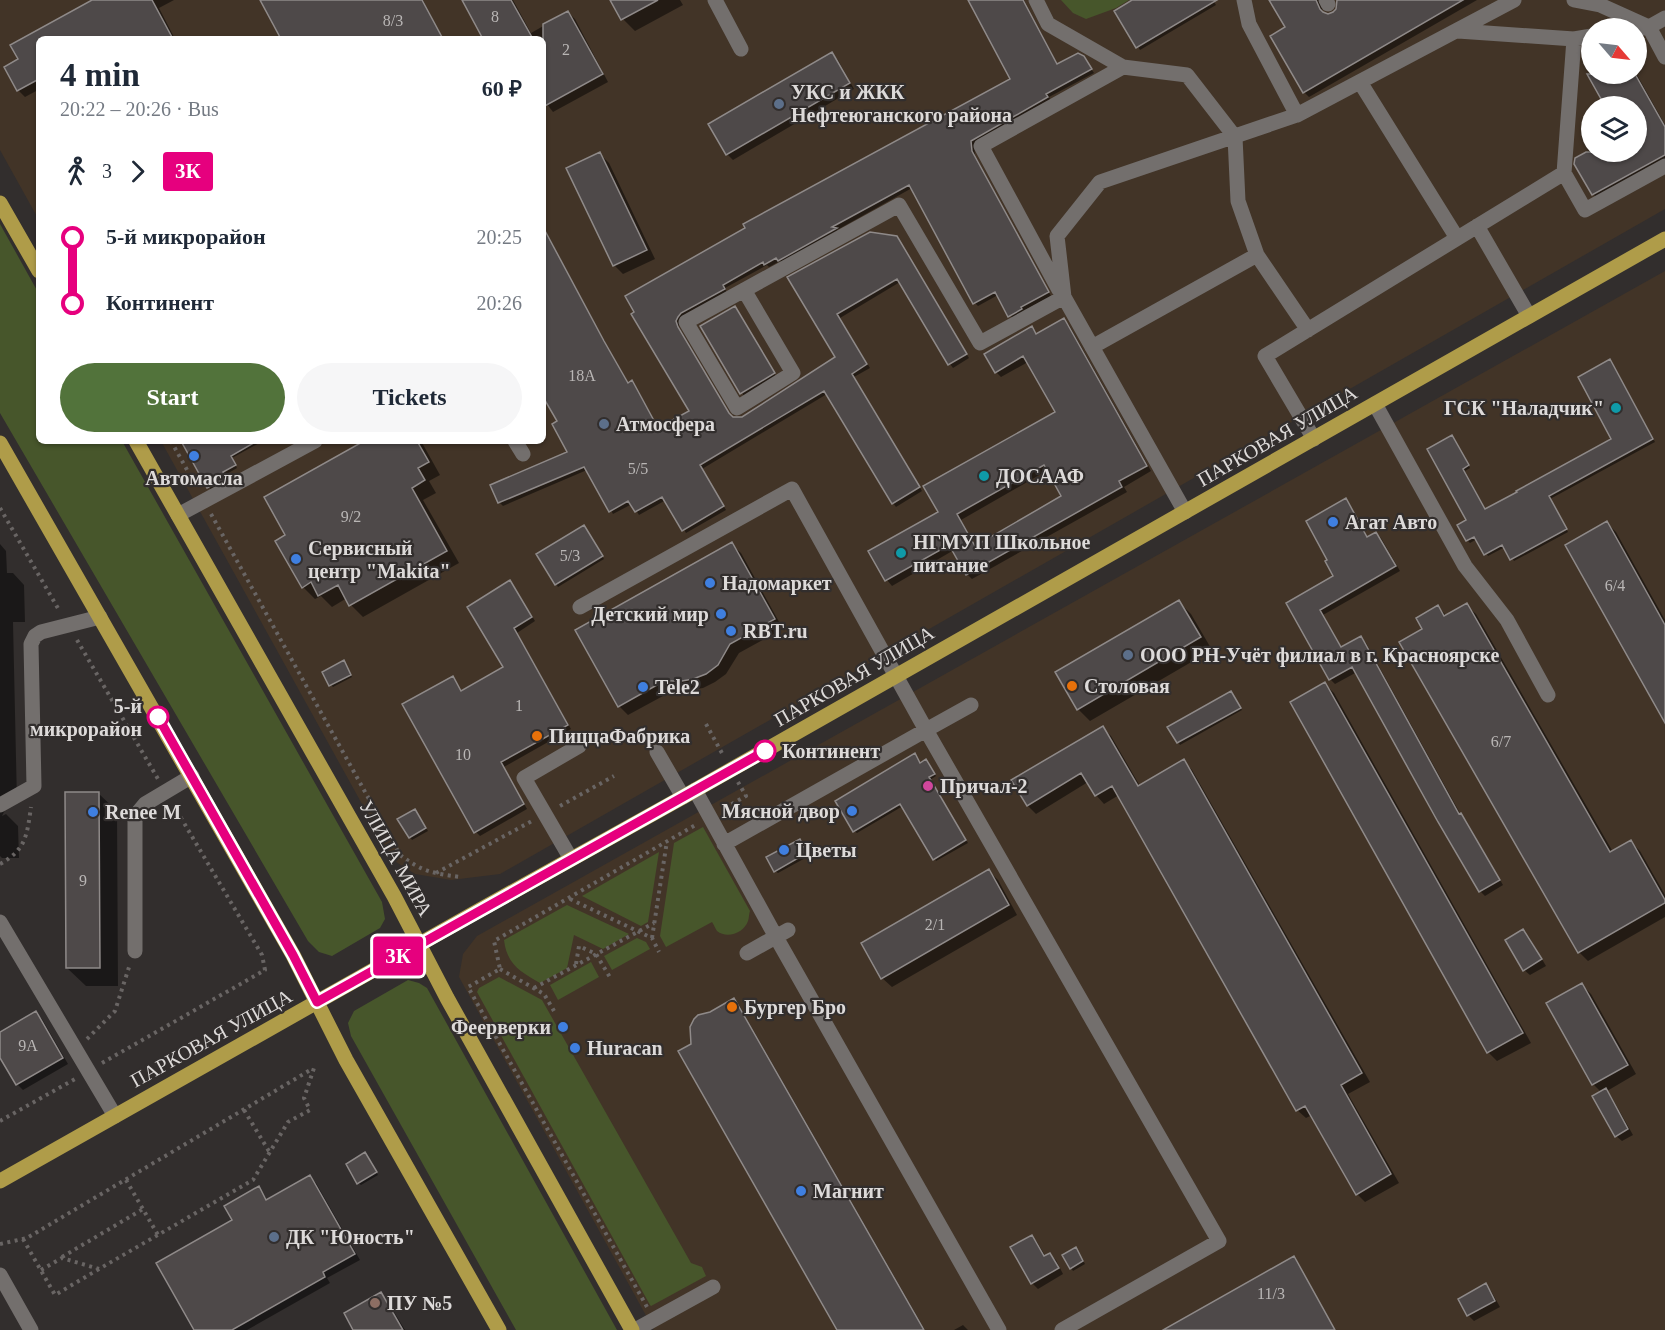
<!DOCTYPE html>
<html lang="en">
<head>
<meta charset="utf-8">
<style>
  :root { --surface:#fff; --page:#f6f6f7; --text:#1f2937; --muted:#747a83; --accent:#52733b }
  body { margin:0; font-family:"Times New Roman",serif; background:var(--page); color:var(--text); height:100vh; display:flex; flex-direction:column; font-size:22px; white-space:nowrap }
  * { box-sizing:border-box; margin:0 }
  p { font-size:20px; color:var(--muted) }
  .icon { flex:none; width:33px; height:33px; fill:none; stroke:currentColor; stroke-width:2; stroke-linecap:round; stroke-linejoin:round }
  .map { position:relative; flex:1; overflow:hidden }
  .side { position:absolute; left:36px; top:36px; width:510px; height:408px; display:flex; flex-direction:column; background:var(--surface); border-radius:9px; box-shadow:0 2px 4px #0004 }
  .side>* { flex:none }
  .badge { padding:0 12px; border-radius:4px; font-size:21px; line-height:39px }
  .needle { width:39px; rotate:118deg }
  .fabs { position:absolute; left:1581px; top:18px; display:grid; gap:12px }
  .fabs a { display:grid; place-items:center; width:66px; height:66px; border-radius:50%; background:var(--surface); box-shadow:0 2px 4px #0004; font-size:30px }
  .map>.badge { position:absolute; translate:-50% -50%; box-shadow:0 0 0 3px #fff }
  .legs { display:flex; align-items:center; gap:9px; height:66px; padding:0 24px; font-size:20px }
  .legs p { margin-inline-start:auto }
  .headline { display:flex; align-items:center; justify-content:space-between; height:102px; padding:0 24px }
  h1 { font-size:33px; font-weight:800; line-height:45px }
  .cta { display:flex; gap:12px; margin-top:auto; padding:12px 24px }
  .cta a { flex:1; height:69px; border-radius:36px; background:var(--accent); color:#fff; font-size:24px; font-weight:800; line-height:69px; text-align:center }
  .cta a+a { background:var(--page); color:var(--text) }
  ul { padding:0 24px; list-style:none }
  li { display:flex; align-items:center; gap:21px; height:66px; font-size:22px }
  li i { display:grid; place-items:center; width:9px; height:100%; margin:0 8px; background:currentColor }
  li i::after { content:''; width:15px; height:15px; margin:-8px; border:4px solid; border-radius:50%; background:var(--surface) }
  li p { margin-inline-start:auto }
  li:first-child i { background:linear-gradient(#0000 50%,currentColor 0) }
  li:last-child i { background:linear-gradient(currentColor 50%,#0000 0) }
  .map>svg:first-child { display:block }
</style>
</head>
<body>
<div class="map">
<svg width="1665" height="1330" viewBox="0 0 1665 1330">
  <rect width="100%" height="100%" fill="#322e2d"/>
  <path fill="#423427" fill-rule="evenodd" d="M0 0H1665V209L500 874 451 880 415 874 393 860 161 441H543V39H39V220L0 150ZM1592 28H1636V74H1592ZM1592 106H1636V152H1592Z
    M1665 271V1330H654L459 977 463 954 477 936Z"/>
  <path fill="#47562b" d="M1061 0H1129L1116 8 1086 19 1073 13Z
    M0 224 39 294V441H122L382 902 385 919 380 928 332 956 319 952 308 941 0 413Z
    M703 827 750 911C749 913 749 919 748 921 744 933 727 939 717 931 715 928 714 925 712 922L666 947 660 936 674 843Z
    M659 852 648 922 641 926 582 896Z
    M567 905 629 934 603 949 574 935 567 968 540 983C521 972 507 965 504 940Z
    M637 938 646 942 650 949 612 970 604 956Z
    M591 962 599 977 558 1000 550 985Z
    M499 977 542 1000 691 1263 702 1267 706 1276 651 1306 650 1305 477 992 479 988Z
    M408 980 419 983 427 988 617 1330H516L351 1036 348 1023 354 1011Z"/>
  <path fill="#0007" fill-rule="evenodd" d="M95 0H174L159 8 175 39H39V93L38 90 25 97 18 90 20 60 12 46Z
    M262 0H423L443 39H283Z
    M464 0H513L531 33 568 12 575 19 608 82 553 112 543 99V39H485Z
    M612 0H680L683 5 635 31 623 19Z
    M969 0H1024L1058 65 1083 57 1094 73 1049 97 1051 101 974 145 975 155 1051 296 1023 311 1024 312 1013 319 998 295 978 306 975 303 912 188 837 230 839 232 782 263 780 261 769 267 767 265 725 288 727 293 680 321 679 327 731 417 742 418 837 358 790 278 900 241 969 358 953 368 950 364 900 282 840 318 870 368 854 377 922 491 896 507 893 503 827 394 702 469 726 510 686 533 666 500 639 515 632 504 613 514 587 470 503 506 499 502 492 486 569 452 559 422 543 395V226L607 346 629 384 632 382 635 385 659 429 691 411 633 314 1012 80Z
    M1135 0H1213L1216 5 1140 50 1116 11Z
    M1271 0H1323L1321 6 1324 14 1328 15 1338 10V0H1477L1309 97 1304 92 1287 28Z
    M832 54 838 60 854 89 733 160 727 154Z
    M1636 73 1665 125V163L1599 200 1593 194 1576 158 1592 150V152H1636V106H1607L1591 77 1597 74Z
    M600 154 609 163 655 259 623 274 614 265Z
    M737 310 776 376 744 396 702 326Z
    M1064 320 1069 325 1151 471 1124 487 1127 492 972 579 967 574 954 550 892 586 887 580 870 552 940 512 1057 412 1028 362 1001 377 996 372 1031 328 1038 335ZM1048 470 1063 496 976 546 961 520Z
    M1613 364 1655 442 1550 499 1568 532 1514 561 1505 547 1488 556 1477 539 1470 543 1467 540 1468 520 1454 439 1470 468 1465 471 1486 510 1613 440Z
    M182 441H263L232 458 237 468 225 475 228 480 211 490Z
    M367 441H421L440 475 429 481 436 493 423 500 459 563 363 617 351 605 347 598 332 607 321 596 315 599 303 587 287 536Z
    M1345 500 1350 505 1368 538 1376 533 1381 538 1400 571 1323 615 1342 648 1361 638 1366 643 1461 815 1466 820 1503 885 1485 896 1480 891 1357 672 1335 684 1330 679 1288 604 1335 577Z
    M1607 523 1616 532 1665 620V720Z
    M584 527 604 559 558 587 556 584Z
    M0 544 6 551 7 573H13L24 585 25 622H13L17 802 6 808 2 816 6 814 18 826 19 858H2L0 856Z
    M731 544 741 553 783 629 739 653 726 674 715 682 703 688 691 690H674L628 715 619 706Z
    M510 582 514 586 535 621 517 633 571 729 504 767 527 809 480 836 476 832 452 678 462 692 505 667Z
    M1179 602 1191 614 1212 650 1090 721 1078 709Z
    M1466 605 1476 614 1613 852 1631 842 1640 851 1665 895V917L1588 961 1579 952 1424 629 1438 607 1447 616Z
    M346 665 352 677 333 687 331 685Z
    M1325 684 1334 693 1531 1043 1497 1061 1488 1052 1292 703Z
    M1233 695 1242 710 1180 745 1178 742Z
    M1103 728 1111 736 1140 786 1184 761 1192 770 1370 1082 1348 1094 1399 1183 1365 1202 1357 1194 1312 1115 1306 1118 1297 1110 1119 795 1104 804 1096 795 1088 782 1036 814 1028 806Z
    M917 758 921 764H929L936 776 930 780 968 843 936 861 903 806 857 833 854 831Z
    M98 793 117 811 118 986H86L67 968Z
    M415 810 428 831 412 840 410 837Z
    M802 843 809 856 778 873 775 871Z
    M989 871 998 880 1017 915 892 987 882 978Z
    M1523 931 1529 937 1546 966 1530 975 1524 970Z
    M1582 985 1591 994 1636 1074 1607 1091 1611 1096 1633 1135 1622 1141 1616 1136 1601 1092 1593 1084 1548 1004Z
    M734 1000 739 1005 925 1330H839L692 1045 711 1013Z
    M36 1013 42 1019 68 1064 23 1090 17 1084 0 1055V1034Z
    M367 1157 378 1175 361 1185 358 1183Z
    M310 1177 316 1183 360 1260 327 1278 330 1283 247 1330H196L258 1188 268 1201Z
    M1032 1236 1037 1242 1046 1257 1050 1255 1056 1260 1063 1274 1038 1289 1032 1283Z
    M1078 1252 1085 1264 1073 1271 1071 1268Z
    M1486 1285 1491 1291 1500 1307 1474 1321 1468 1315 1460 1300Z
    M380 1294 388 1302 405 1330H355Z
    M963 1325 968 1330H954Z"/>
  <path fill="#4e4949" stroke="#8f8a89" stroke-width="1.5" fill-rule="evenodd" d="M92 0H152L173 39H39V79L17 91 4 67 18 59 10 45Z
    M260 0H422L443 39H281Z
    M462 0H511L533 39H483Z
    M610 0H658L621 20Z
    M968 0H1023L1057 64 1078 53 1084 56 1092 69 1046 94 1048 97 971 141 972 151 1049 292 1021 307 1022 309 1008 317 995 292 973 304 909 185 832 227 837 228 778 261 776 258 764 265 763 262 723 285 725 289 681 313 678 317 676 321 678 327 729 413 733 417H742L835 357 787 277 870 232 897 236 967 354 948 365 897 279 837 314 867 364 852 374 920 487 892 504 824 391 700 465 724 506 682 531 662 497 635 512 628 501 609 512 584 467 498 503 490 485 567 452 552 424 557 421 543 397V227L604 341 628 383 632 380 658 428 689 411 631 314 634 312 625 296 745 228 743 224 1010 79Z
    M1132 0H1217L1136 48 1114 11Z
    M1269 0H1316L1320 9 1323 12 1328 14 1333 12 1336 9 1337 0H1463L1303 93 1270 36 1285 27Z
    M568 11 603 74 543 107V24Z
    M832 52 850 83 726 155 708 124Z
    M1587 74H1635L1665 127V155L1592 195 1574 164 1575 158 1586 152H1636V106H1605Z
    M600 152 647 250 613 266 566 168Z
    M735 306 775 373 740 394 700 326Z
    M1064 318 1147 466 1119 481 1122 487 966 575 949 545 885 581 868 551 938 512 923 486 1055 412 1023 356 995 373 984 354 1032 326 1036 334ZM1044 465 1061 496 975 546 957 514Z
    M1610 359 1653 439 1549 496 1567 529 1510 560 1502 545 1484 555 1474 537 1466 541 1457 525 1466 520 1427 449 1452 435 1469 465 1463 469 1485 509 1517 492 1516 491 1611 439 1578 377Z
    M181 441H257L231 456 236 465 223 472 227 478 207 488Z
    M364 441H417L429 462 418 468 425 480 412 488 447 551 349 606 338 585 318 596 311 582 302 588 275 541 285 535 264 497Z
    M1346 498 1367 537 1376 532 1396 566 1320 610 1341 647 1361 636 1459 814 1461 813 1500 880 1479 892 1438 822 1352 667 1329 680 1286 603 1333 576 1325 561 1327 560 1306 521Z
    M1607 521 1665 625V723L1565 545Z
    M584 525 603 556 555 585 536 554Z
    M732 542 775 619 730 644 718 665 706 674 693 679 682 681H664L618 707 575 630Z
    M510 580 532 617 514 628 568 725 501 762 524 804 474 833 402 704 453 676 461 691 503 667 467 607Z
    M1179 600 1201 637 1077 710 1055 672Z
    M1467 603 1610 852 1631 840 1665 900V903L1578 953 1399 642 1422 629 1416 618 1438 605 1444 616Z
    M344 660 351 675 329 686 322 672Z
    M1325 682 1523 1033 1487 1053 1290 702Z
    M1231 691 1241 708 1177 743 1167 727Z
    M1103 726 1138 786 1184 759 1362 1073 1341 1085 1391 1174 1356 1195 1305 1106 1296 1111 1112 786 1095 796 1081 773 1027 806 1011 780Z
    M915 753 920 763 926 759 935 774 929 777 966 840 933 860 900 804 853 832 835 801Z
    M65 792H99L100 968H66Z
    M415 809 426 828 409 838 397 819Z
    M800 839 807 853 774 872 766 857Z
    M989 869 1009 905 881 979 861 943Z
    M1523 929 1542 959 1523 971 1505 940Z
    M1582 983 1628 1065 1592 1085 1546 1003Z
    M734 998 924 1330H837L678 1051 691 1044 690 1027 694 1019 698 1015 710 1012Z
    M36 1011 63 1058 16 1085 0 1058V1032Z
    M1606 1088 1628 1129 1615 1137 1592 1096Z
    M365 1152 377 1172 357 1184 346 1164Z
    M310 1175 355 1254 323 1272 325 1277 232 1330H194L156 1263 232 1220 224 1206 259 1186 266 1200Z
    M1032 1235 1044 1256 1050 1253 1059 1268 1031 1284 1010 1247Z
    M1076 1247 1083 1261 1070 1269 1062 1255Z
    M1294 1256 1335 1330H1163Z
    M1486 1283 1495 1301 1467 1316 1458 1299Z
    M381 1292 403 1330H353L344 1313Z"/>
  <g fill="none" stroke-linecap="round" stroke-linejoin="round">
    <path stroke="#696564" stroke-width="4" stroke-dasharray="3 4.5" stroke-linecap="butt" d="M171 441 196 486
      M0 508 59 610
      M211 514 400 855C423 872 432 873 460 877
      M77 640 158 779
      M706 724 723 755
      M560 806 614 776
      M725 808 746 796 738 782
      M0 864C26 850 27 835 31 807
      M436 873 532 821
      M570 899 652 938 659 952
      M652 938 667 841
      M576 964 579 946 596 954 611 979
      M500 969 544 994 554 1011
      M534 988 654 923
      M87 1039 115 1011 130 964
      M102 1063 265 970 262 955 174 806
      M244 1110 270 1153
      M0 1121 75 1079
      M126 1180 158 1235
      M23 1239 55 1295 99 1269
      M0 1244 27 1238 312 1069
      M62 1257 143 1209
      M41 1270 62 1258 99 1269 253 1180 288 1122 310 1110 304 1098 314 1068
      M647 1307 468 987 500 969 494 941 697 824"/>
    <path stroke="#736f6d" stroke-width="15" d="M715 0 741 49
      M1036 0 1048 24 1123 67 1187 75 1235 137 1238 201 1257 255
      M1244 0 1249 24 1297 115
      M1326 0 1328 4
      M1574 0 1600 5 1649 27 1665 57
      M1639 29 1649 27 1665 18
      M1458 31 1574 39 1564 173 1585 210 1665 166
      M1574 39 1592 36
      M1360 82 1457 238
      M1477 226 1529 316
      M744 290 793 373 737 408 686 322 899 205 980 343 1064 297 1185 512
      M1059 290 981 146 1123 67
      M1064 297 1057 236 1100 182 1297 115 1514 0
      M1092 347 1257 255 1308 330
      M1375 404 1465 566 1507 620 1548 695
      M1314 439 1265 356 1564 173
      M515 441 523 454
      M178 515 315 441
      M580 607 792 489 926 730 724 844
      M971 705 926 730 1219 1241 1062 1330
      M657 752 683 797
      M695 790 776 937 999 1330
      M0 805 34 786 31 644 35 636 41 632 100 617
      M571 859 524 778 579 746
      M0 922 115 1116
      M135 951V816L145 804 192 776
      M747 953 788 930
      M0 1275 31 1330
      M635 1330 713 1287"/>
    <path stroke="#af9c49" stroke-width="15" d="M0 203 39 271
      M136 441 394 896 447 998 632 1330
      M0 443 293 955 346 1060 499 1330
      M0 1181 478 911 683 797 1665 239"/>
  </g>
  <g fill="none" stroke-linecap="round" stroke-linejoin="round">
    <defs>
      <path id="line-1" d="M158 717 293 955 317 1002 765 751"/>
    </defs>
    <use href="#line-1" stroke="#fff" stroke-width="14"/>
    <use href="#line-1" stroke="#e6007e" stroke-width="9"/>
  </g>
  <g fill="#5c6f8a" stroke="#322e2d" stroke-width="2">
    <circle cx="779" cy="104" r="6"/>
    <circle cx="604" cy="424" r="6"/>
    <circle cx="1128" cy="655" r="6"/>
    <circle cx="274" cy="1237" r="6"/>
  </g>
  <g fill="#0f9aa8" stroke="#322e2d" stroke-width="2">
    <circle cx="1616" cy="408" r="6"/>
    <circle cx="984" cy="476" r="6"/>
    <circle cx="901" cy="553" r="6"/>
  </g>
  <g fill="#3f7fe0" stroke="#322e2d" stroke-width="2">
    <circle cx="194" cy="456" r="6"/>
    <circle cx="1333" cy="522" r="6"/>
    <circle cx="296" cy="559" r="6"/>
    <circle cx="710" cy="583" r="6"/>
    <circle cx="721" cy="614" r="6"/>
    <circle cx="731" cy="631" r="6"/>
    <circle cx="643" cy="687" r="6"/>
    <circle cx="852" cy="811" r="6"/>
    <circle cx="93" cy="812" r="6"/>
    <circle cx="784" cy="850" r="6"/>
    <circle cx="563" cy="1027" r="6"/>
    <circle cx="575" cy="1048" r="6"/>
    <circle cx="801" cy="1191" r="6"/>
  </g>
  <g fill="#e8710a" stroke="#322e2d" stroke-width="2">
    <circle cx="1072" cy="686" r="6"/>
    <circle cx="537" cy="736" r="6"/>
    <circle cx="732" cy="1007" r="6"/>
  </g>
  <g fill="#fff" stroke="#e6007e" stroke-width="3">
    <circle cx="158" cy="717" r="10"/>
    <circle cx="765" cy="751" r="10"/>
  </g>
  <circle fill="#d1479c" stroke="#322e2d" stroke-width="2" cx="928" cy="786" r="6"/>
  <circle fill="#8d6e63" stroke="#322e2d" stroke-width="2" cx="375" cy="1303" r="6"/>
  <g text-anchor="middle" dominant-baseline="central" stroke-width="4.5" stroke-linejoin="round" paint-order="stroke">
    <g font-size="16" fill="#b9b6b5">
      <text x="495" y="16">8</text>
      <text x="393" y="20">8/3</text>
      <text x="566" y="49">2</text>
      <text x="582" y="375">18А</text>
      <text x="638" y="468">5/5</text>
      <text x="351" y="516">9/2</text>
      <text x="570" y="555">5/3</text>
      <text x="1615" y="585">6/4</text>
      <text x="519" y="705">1</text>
      <text x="1501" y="741">6/7</text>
      <text x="463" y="754">10</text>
      <text x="83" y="880">9</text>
      <text x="935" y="924">2/1</text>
      <text x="28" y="1045">9А</text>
      <text x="1271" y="1293">11/3</text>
    </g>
    <g font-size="20" font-weight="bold" fill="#dddad9" stroke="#322e2d" text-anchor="start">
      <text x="791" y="92">УКС и ЖКК<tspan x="791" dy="23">Нефтеюганского района</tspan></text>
      <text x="1604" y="408" text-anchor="end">ГСК "Наладчик"</text>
      <text x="616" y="424">Атмосфера</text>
      <text x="996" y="476">ДОСААФ</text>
      <text x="194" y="478" text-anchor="middle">Автомасла</text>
      <text x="1345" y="522">Агат Авто</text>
      <text x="913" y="542">НГМУП Школьное<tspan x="913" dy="23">питание</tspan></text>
      <text x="308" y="548">Сервисный<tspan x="308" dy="23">центр "Makita"</tspan></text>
      <text x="722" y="583">Надомаркет</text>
      <text x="709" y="614" text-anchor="end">Детский мир</text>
      <text x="743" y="631">RBT.ru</text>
      <text x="1140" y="655">ООО РН-Учёт филиал в г. Красноярске</text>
      <text x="1084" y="686">Столовая</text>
      <text x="655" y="687">Tele2</text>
      <text x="549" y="736">ПиццаФабрика</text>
      <text x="940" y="786">Причал-2</text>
      <text x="840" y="811" text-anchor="end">Мясной двор</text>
      <text x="105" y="812">Renee M</text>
      <text x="796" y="850">Цветы</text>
      <text x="744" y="1007">Бургер Бро</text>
      <text x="551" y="1027" text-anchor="end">Феерверки</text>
      <text x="587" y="1048">Huracan</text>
      <text x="813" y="1191">Магнит</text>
      <text x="286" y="1237">ДК "Юность"</text>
      <text x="387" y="1303">ПУ №5</text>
    </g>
    <g font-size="20" fill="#dddad9" stroke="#322e2d">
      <text transform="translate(1277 436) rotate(-30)">ПАРКОВАЯ УЛИЦА</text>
      <text transform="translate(854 676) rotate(-30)">ПАРКОВАЯ УЛИЦА</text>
      <text transform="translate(396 858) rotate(61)">УЛИЦА МИРА</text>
      <text transform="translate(211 1038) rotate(-29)">ПАРКОВАЯ УЛИЦА</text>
    </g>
    <g font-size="20" font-weight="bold" fill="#dddad9" stroke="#322e2d" text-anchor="end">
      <text x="142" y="706">5-й<tspan x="142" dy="23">микрорайон</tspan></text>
      <text x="782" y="751" text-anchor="start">Континент</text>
    </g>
  </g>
</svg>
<div class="fabs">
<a><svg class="needle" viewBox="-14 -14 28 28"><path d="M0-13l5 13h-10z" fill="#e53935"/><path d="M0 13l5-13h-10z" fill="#747a83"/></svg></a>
<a><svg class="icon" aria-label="layers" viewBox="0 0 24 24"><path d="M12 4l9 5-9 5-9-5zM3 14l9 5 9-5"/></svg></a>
</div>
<b class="badge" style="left:398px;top:956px;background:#e6007e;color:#fff">3К</b>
<section class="side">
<div class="headline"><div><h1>4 min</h1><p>20:22 – 20:26 · Bus</p></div><b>60 ₽</b></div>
<div class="legs"><svg class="icon" aria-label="walk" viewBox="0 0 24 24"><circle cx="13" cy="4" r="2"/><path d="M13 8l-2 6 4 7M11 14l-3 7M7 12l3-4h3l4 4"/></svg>3<svg class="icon" aria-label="forward" viewBox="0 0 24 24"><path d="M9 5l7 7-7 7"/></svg><b class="badge" style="background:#e6007e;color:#fff">3К</b></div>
<ul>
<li><i style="color:#e6007e"></i><b>5-й микрорайон</b><p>20:25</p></li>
<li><i style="color:#e6007e"></i><b>Континент</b><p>20:26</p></li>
</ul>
<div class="cta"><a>Start</a><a>Tickets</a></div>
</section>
</div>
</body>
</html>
